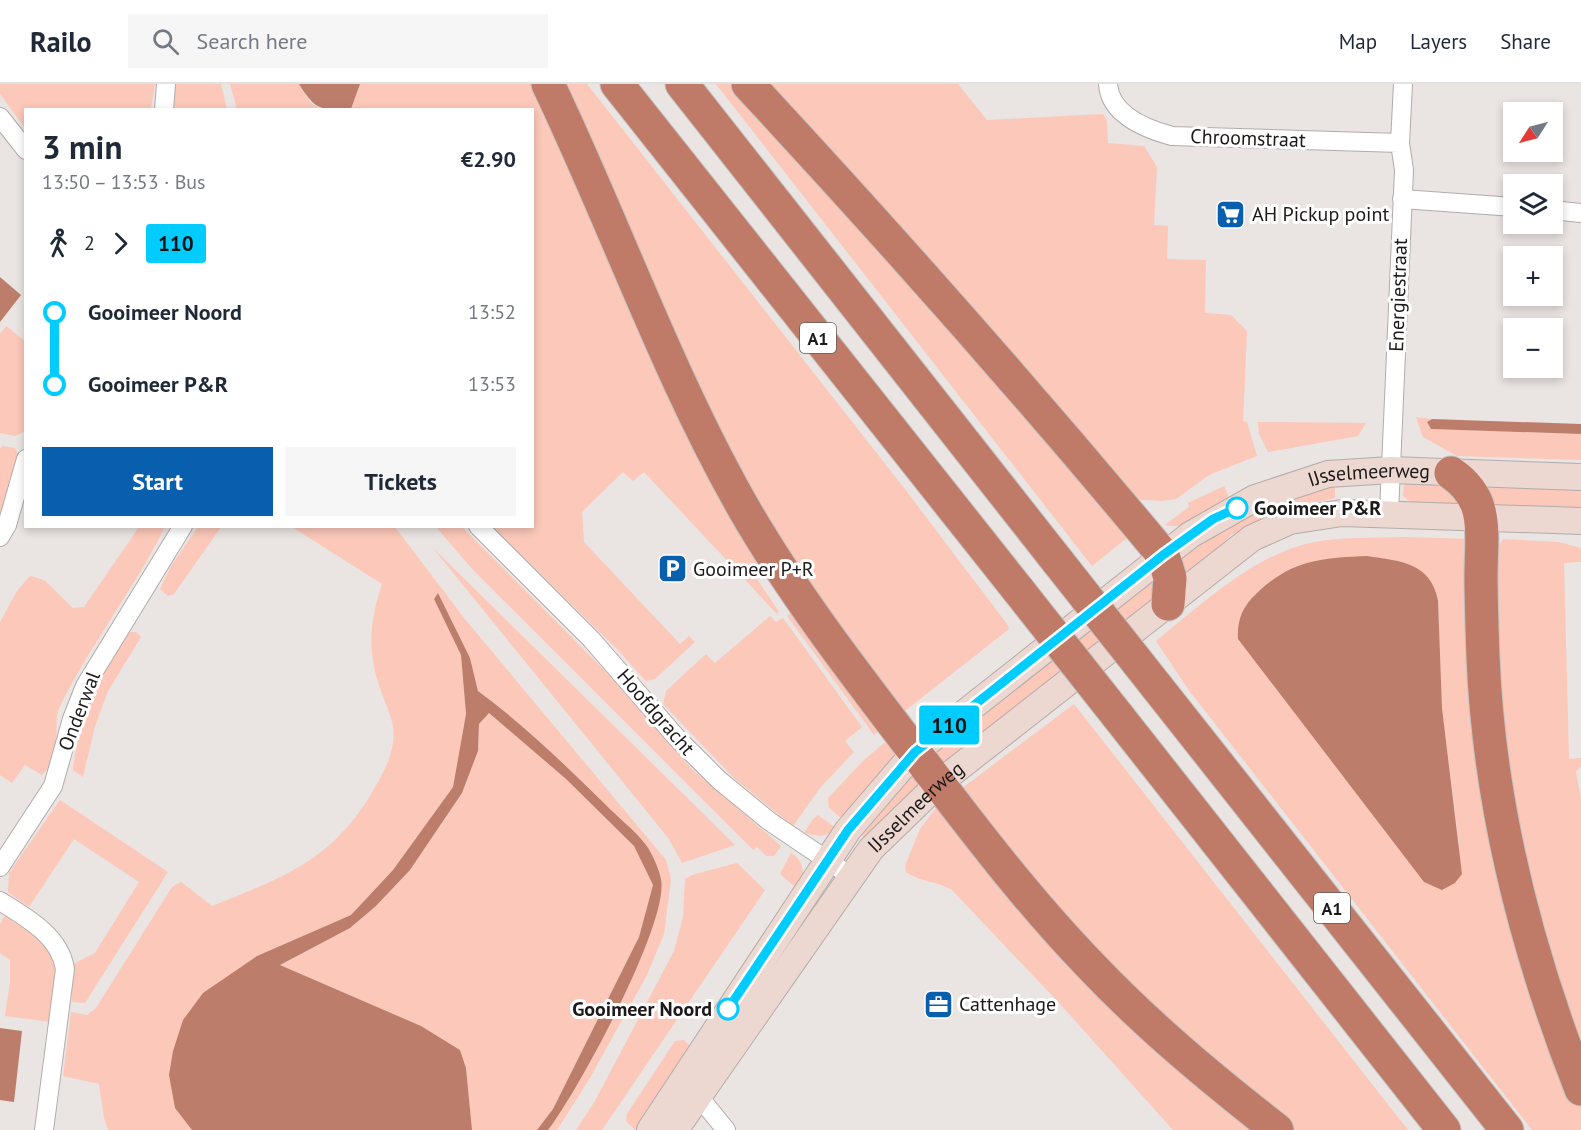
<!DOCTYPE html>
<html lang="en">
<head>
<meta charset="utf-8">
<style>
  :root { --surface:#fff; --page:#f6f6f7; --text:#1f2937; --muted:#747a83; --line:#e0e1e3; --accent:#085fad }
  body { margin:0; font-family:"PT Sans",sans-serif; background:var(--page); color:var(--text); height:100vh; display:flex; flex-direction:column; font-size:22px; white-space:nowrap }
  * { box-sizing:border-box; margin:0 }
  p { font-size:20px; color:var(--muted) }
  .icon { flex:none; width:33px; height:33px; fill:none; stroke:currentColor; stroke-width:2; stroke-linecap:round; stroke-linejoin:round }
  .map { position:relative; flex:1; overflow:hidden }
  .side { position:absolute; left:24px; top:24px; width:510px; height:420px; display:flex; flex-direction:column; background:var(--surface); border-radius:0px; box-shadow:0 3px 9px #0003 }
  .side>* { flex:none }
  .badge { padding:0 12px; border-radius:4px; font-size:21px; line-height:39px }
  .needle { width:39px; rotate:234deg }
  .buttons { position:absolute; left:1503px; top:18px; display:grid; gap:12px }
  .buttons a { display:grid; place-items:center; width:60px; height:60px; border-radius:0px; background:var(--surface); box-shadow:0 3px 9px #0003; font-size:30px }
  .map>.badge { position:absolute; translate:-50% -50%; box-shadow:0 0 0 3px #fff }
  .legs { display:flex; align-items:center; gap:9px; height:66px; padding:0 18px; font-size:20px }
  .legs p { margin-inline-start:auto }
  .head { display:flex; align-items:center; justify-content:space-between; height:102px; padding:0 18px }
  h1 { font-size:33px; font-weight:800; line-height:45px }
  .action { display:flex; gap:12px; margin-top:auto; padding:12px 18px }
  .action a { flex:1; height:69px; border-radius:0px; background:var(--accent); color:#fff; font-size:24px; font-weight:800; line-height:69px; text-align:center }
  .action a+a { background:var(--page); color:var(--text) }
  ul { padding:0 18px; list-style:none }
  li { display:flex; align-items:center; gap:21px; height:72px; font-size:22px }
  li i { display:grid; place-items:center; width:9px; height:100%; margin:0 8px; background:currentColor }
  li i::after { content:''; width:15px; height:15px; margin:-8px; border:4px solid; border-radius:50%; background:var(--surface) }
  li p { margin-inline-start:auto }
  li:first-child i { background:linear-gradient(#0000 50%,currentColor 0) }
  li:last-child i { background:linear-gradient(currentColor 50%,#0000 0) }
  header { display:flex; align-items:center; gap:36px; box-sizing:border-box; height:84px; padding:0 30px; background:var(--surface); border-bottom:2px solid var(--line) }
  header strong { font-size:28px }
  nav { display:flex; gap:33px; margin-inline-start:auto; font-size:21px }
  .search { width:420px; height:54px; background:var(--page); display:flex; align-items:center; gap:15px; box-sizing:border-box; padding:0 21px; border-radius:0px; color:var(--muted); font-size:22px }
  .map>svg:first-child { display:block }
</style>
</head>
<body>
<header>
<strong>Railo</strong>
<div class="search"><svg class="icon" aria-label="search" viewBox="0 0 24 24"><circle cx="10" cy="10" r="6"/><path d="M15 15l6 6"/></svg>Search here</div>
<nav><a>Map</a><a>Layers</a><a>Share</a></nav>
</header>
<div class="map">
<svg width="1581" height="1046" viewBox="0 0 1581 1046">
  <rect width="100%" height="100%" fill="#eae4e2"/>
  <path fill="#fbc8b9" fill-rule="evenodd" d="M0 0H155L151 25 26 26 25 44 0 10Z
    M175 0H221L227 25 173 26Z
    M230 0H299L310 18 319 25H237Z
    M360 0H531L765 484 755 492 779 528 777 530 644 388 633 397 623 388 582 428 584 458 680 560 689 552 695 558 655 595 646 597 616 564 492 443 532 442V26L351 25Z
    M557 0H587L904 404 1007 540 1009 545 896 634 769 453Z
    M716 0H729L880 161 1128 453 1092 482Z
    M764 0H958L987 36 1103 30 1107 37 1108 59 1144 62 1157 83 1154 141 1168 142 1167 175 1206 176 1205 229 1231 231 1247 247 1243 337 1247 338 1257 372 1209 391 1176 415 1162 417 1132 415Z
    M6 242 25 257V341L24 348 15 352 0 349V250Z
    M1416 333 1432 335 1427 338 1431 345 1581 350V376L1457 372 1423 353Z
    M1258 338 1366 339 1358 352 1268 368 1259 350Z
    M3 362 15 364 18 371 0 432V365Z
    M1409 394 1448 396 1471 427 1418 424 1403 412 1404 402Z
    M1335 396V414L1281 427 1231 451 1177 505 1174 471 1224 438Z
    M1470 396 1581 405V430L1486 426Z
    M1224 402 1229 413C1209 427 1190 447 1165 441L1189 423 1188 419Z
    M139 443H165C134 505 91 560 60 622 50 643 67 667 42 691L25 681 12 699 0 691V538L17 507 30 492 44 496 73 524 84 523Z
    M198 443H221L174 510 168 512 160 505 171 482Z
    M292 443H395L464 534 666 776 671 795 664 850 647 891 590 994 557 1046H548C577 1008 670 838 661 795 659 785 652 769 646 761 635 746 617 733 604 719 564 680 523 640 478 607L470 574 438 509 434 515 461 571 466 630 453 703 393 786 351 831 257 872 175 1024 192 1046H108L104 1034 99 1000 63 992 71 928 87 931 96 924 172 803 181 798 212 822C288 792 337 774 378 698 388 680 396 662 393 642 390 627 382 612 378 598 367 565 371 533 382 500Z
    M436 443H462L608 590 692 685 781 762 774 772H766L757 763 753 766 473 486Z
    M1404 453 1473 455V493L1563 974 1581 1021V1046H1532L1188 605 1156 557C1205 518 1256 468 1320 457 1347 453 1376 454 1404 453ZM1400 477C1421 486 1433 493 1438 516L1442 624 1460 768Z
    M1503 455 1559 458 1581 464V478L1564 479 1569 675 1581 674V682L1576 687 1581 715V965L1530 800 1501 638 1495 469Z
    M433 464 735 761 682 779 669 755Z
    M1158 488 1150 525 945 680 938 679 933 672 936 662Z
    M794 527 886 641 874 651 787 532Z
    M770 532 776 538 783 534 862 643 845 657 854 668 820 704 793 742 735 695 663 620 666 607 706 570 715 579Z
    M129 548H136L141 553 108 607 95 642 83 693 73 686C78 636 100 589 129 548Z
    M1074 620 1408 1046H1283L1148 928 957 708Z
    M489 629 566 695 634 762 653 801 639 853 553 1025 537 1046H472L466 984 460 966 421 942 280 881 350 844 376 822 410 786 462 709 478 667 479 640Z
    M893 652 894 676 846 738 829 724 828 714 865 675Z
    M909 688 921 701 868 757 856 747Z
    M60 716 168 788 85 919 72 918 73 880 95 869 139 798 74 755 29 823 8 808 9 789Z
    M936 724 949 733 1251 1046H1173L1061 921 952 806C937 797 920 798 906 788L905 782 920 745Z
    M818 731 839 746 821 752 804 749 813 735Z
    M791 769C806 778 804 792 800 807L780 790Z
    M737 779 765 806 602 1046H576L595 1017 674 867 683 833 685 795 692 791Z
    M5 832 36 853 58 877 51 938 5 932 10 898V876L0 869V840Z
    M684 956 691 963 642 1046H635L626 1037 627 1030 675 957Z"/>
  <path fill="#bc7e6b" d="M299 0H360L351 25C320 26 316 27 299 0Z
    M0 193 21 211 0 238Z
    M1432 335 1581 340V350L1431 345 1427 338Z
    M1367 472C1400 477 1430 478 1438 516L1442 624 1462 790 1455 799 1442 806 1424 798 1238 555C1237 537 1242 523 1256 510 1291 476 1321 474 1367 472Z
    M438 509 470 574 478 607C523 640 564 680 604 719 617 733 635 746 646 761 652 769 659 785 661 795 670 838 577 1009 548 1046H537L553 1025 639 853 653 801 634 762 566 695 489 629 479 640 478 667 462 709 410 786 376 822 350 844 280 881 421 942 460 966 466 984 472 1046H192L175 1024 169 991 173 967 183 936 203 909 257 872 351 831 393 786 453 703 466 630 461 571 434 515Z
    M0 944 22 947 14 1018 0 1016Z"/>
  <g fill="none" stroke-linecap="round" stroke-linejoin="round">
    <defs>
      <path id="street" d="M1108 0C1110 31 1146 45 1172 52L1400 59
        M164 26 166 0
        M0 33 26 66
        M1402 115 1514 123
        M1552 126 1581 129
        M1389 429 1404 86 1400 59 1403 0
        M478 442 591 555 677 654 719 696 769 737 852 793
        M0 453 7 441 26 375
        M0 783 53 702 72 635 85 602 183 442
        M0 817C27 834 60 852 65 885L44 1046
        M697 1000 700 1014 726 1046"/>
      <g id="secondary">
        <path id="s1" d="M650 1046 848 746 915 668 1190 451 1255 414 1328 390 1391 386 1581 393"/>
        <path id="s2" d="M675 1046 871 765 939 699 1252 454 1290 437 1342 429 1581 437"/>
      </g>
      <path id="highway" d="M548 0C616 142 668 293 747 430 795 512 853 587 911 663 968 738 1026 815 1092 883 1149 943 1212 995 1277 1046
        M617 0 1019 507
        M682 0 1059 479
        M748 0C891 154 1029 310 1163 471L1170 494 1168 520
        M1451 389C1490 415 1481 451 1481 491 1481 518 1482 545 1483 573 1489 720 1527 868 1581 1005
        M1157 603 1507 1046
        M1117 631 1444 1046"/>
    </defs>
    <use href="#street" stroke="#b2acaa" stroke-width="20"/>
    <use href="#secondary" stroke="#b2acaa" stroke-width="28"/>
    <use href="#highway" stroke="#c4c3c3" stroke-width="35"/>
    <use href="#street" stroke="#fff" stroke-width="18"/>
    <use href="#secondary" stroke="#ecd7d1" stroke-width="26"/>
    <use href="#highway" stroke="#bf7b67" stroke-width="33"/>
    <defs>
      <path id="highway-bridge" d="M1059 479 1157 603
        M1019 507 1117 631"/>
    </defs>
    <use href="#highway-bridge" stroke="#c4c3c3" stroke-width="35" stroke-linecap="butt"/>
    <use href="#highway-bridge" stroke="#bf7b67" stroke-width="33"/>
  </g>
  <g fill="none" stroke-linecap="round" stroke-linejoin="round">
    <defs>
      <path id="line-1" d="M728 925 848 746 915 668 1163 471 1213 435 1237 424"/>
    </defs>
    <use href="#line-1" stroke="#fff" stroke-width="14"/>
    <use href="#line-1" stroke="#0cf" stroke-width="9"/>
  </g>
  <defs>
    <symbol id="supermarket-square" viewBox="-11 -11 22 22"><rect x="-9" y="-9" width="18" height="18" rx="4" fill="#085fad" stroke="#fff"/><path d="M-6-5.5h2.5l.6 2H6L4.5 2H-2.5L-4.4-4H-6ZM-1.5 3.2a1.3 1.3 0 1 0 .1 0ZM3 3.2a1.3 1.3 0 1 0 .1 0Z" fill="#fff"/></symbol>
    <symbol id="parking-square" viewBox="-11 -11 22 22"><rect x="-9" y="-9" width="18" height="18" rx="4" fill="#085fad" stroke="#fff"/><path d="M-3.5-5.5H1a3.5 3.5 0 0 1 0 7H-1V5.5H-3.5ZM-1-3.4V-.6H.8a1.4 1.4 0 0 0 0-2.8Z" fill="#fff"/></symbol>
    <symbol id="office-square" viewBox="-11 -11 22 22"><rect x="-9" y="-9" width="18" height="18" rx="4" fill="#085fad" stroke="#fff"/><path d="M-6-3h4V-5.5h4V-3h4V5H-6ZM-1-4.5V-3h2v-1.5ZM-6 0V1H6V0Z" fill="#fff"/></symbol>
  </defs>
  <g fill-rule="evenodd">
    <use href="#supermarket-square" x="1214" y="114" width="33" height="33"/>
    <use href="#parking-square" x="656" y="468" width="33" height="33"/>
    <use href="#office-square" x="922" y="904" width="33" height="33"/>
  </g>
  <g fill="#fff" stroke="#0cf" stroke-width="3">
    <circle cx="1237" cy="424" r="10"/>
    <circle cx="728" cy="925" r="10"/>
  </g>
  <g text-anchor="middle" dominant-baseline="central" stroke-width="6" stroke-linejoin="round" paint-order="stroke">
    <g fill="#fff" stroke="#605e5e" stroke-width="1.5">
      <rect x="800" y="239" width="36" height="30" rx="4.5"/>
      <rect x="1314" y="809" width="36" height="30" rx="4.5"/>
    </g>
    <g font-size="18" font-weight="bold" fill="#1c1919">
      <text x="818" y="254">A1</text>
      <text x="1332" y="824">A1</text>
    </g>
    <g font-size="20" fill="#1c1919" stroke="#fff">
      <text transform="translate(1248 54) rotate(2)">Chroomstraat</text>
      <text transform="translate(1398 211) rotate(-88)">Energiestraat</text>
      <text stroke="none"><textPath href="#s1" startOffset="1005">IJsselmeerweg</textPath></text>
      <text transform="translate(79 627) rotate(-69)">Onderwal</text>
      <text transform="translate(656 628) rotate(49)">Hoofdgracht</text>
      <text stroke="none"><textPath href="#s2" startOffset="404">IJsselmeerweg</textPath></text>
    </g>
    <g font-size="20" fill="#1c1919" stroke="#fff" text-anchor="start">
      <text x="1252" y="130">AH Pickup point</text>
      <text x="693" y="485">Gooimeer P+R</text>
      <text x="959" y="920">Cattenhage</text>
    </g>
    <g font-size="20" font-weight="bold" fill="#1c1919" stroke="#fff" text-anchor="start">
      <text x="1254" y="424">Gooimeer P&amp;R</text>
      <text x="712" y="925" text-anchor="end">Gooimeer Noord</text>
    </g>
  </g>
</svg>
<div class="buttons">
<a><svg class="needle" viewBox="-14 -14 28 28"><path d="M0-13l5 13h-10z" fill="#e53935"/><path d="M0 13l5-13h-10z" fill="#747a83"/></svg></a>
<a><svg class="icon" aria-label="layers" viewBox="0 0 24 24"><path d="M12 4l9 5-9 5-9-5zM3 14l9 5 9-5"/></svg></a>
<a>+</a>
<a>−</a>
</div>
<b class="badge" style="left:949px;top:641px;background:#0cf;color:#111">110</b>
<section class="side">
<div class="head"><div><h1>3 min</h1><p>13:50 – 13:53 · Bus</p></div><b>€2.90</b></div>
<div class="legs"><svg class="icon" aria-label="walk" viewBox="0 0 24 24"><circle cx="13" cy="4" r="2"/><path d="M13 8l-2 6 4 7M11 14l-3 7M7 12l3-4h3l4 4"/></svg>2<svg class="icon" aria-label="forward" viewBox="0 0 24 24"><path d="M9 5l7 7-7 7"/></svg><b class="badge" style="background:#0cf;color:#111">110</b></div>
<ul>
<li><i style="color:#0cf"></i><b>Gooimeer Noord</b><p>13:52</p></li>
<li><i style="color:#0cf"></i><b>Gooimeer P&amp;R</b><p>13:53</p></li>
</ul>
<div class="action"><a>Start</a><a>Tickets</a></div>
</section>
</div>
</body>
</html>
